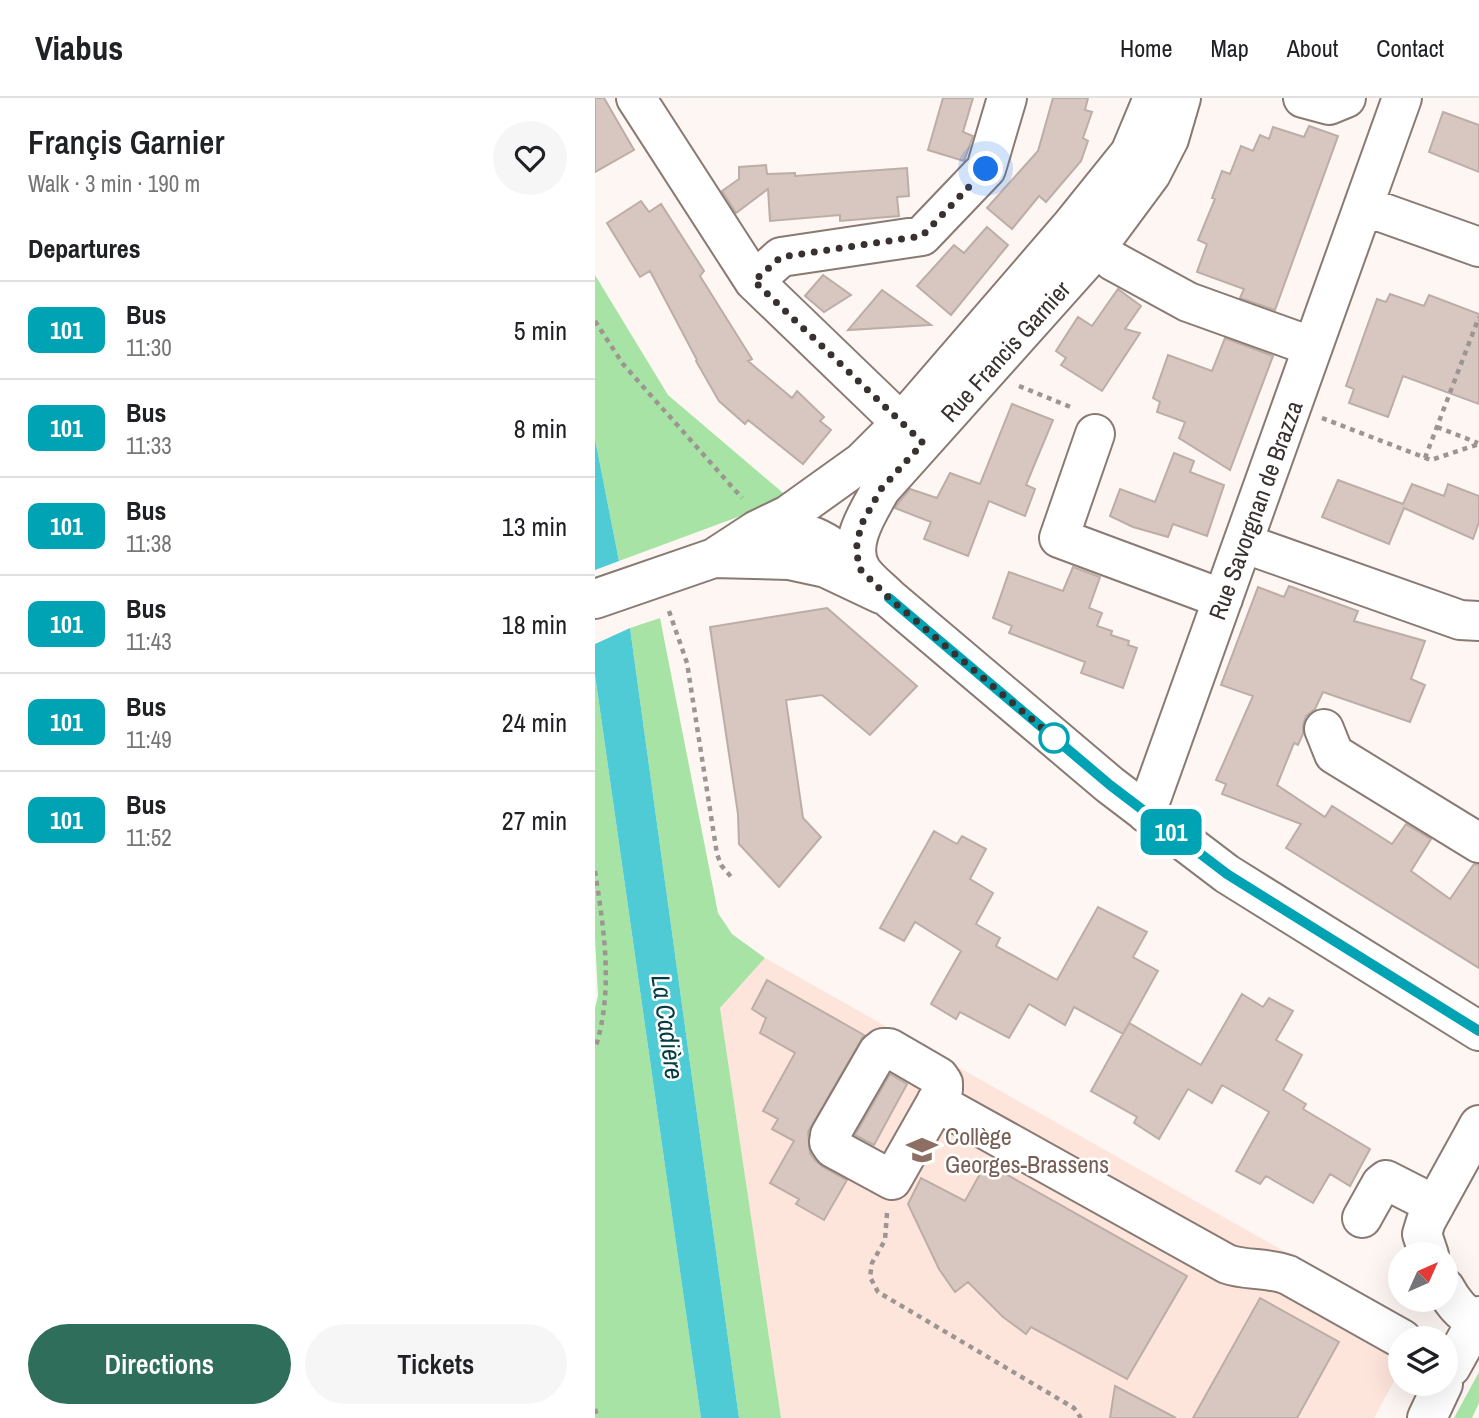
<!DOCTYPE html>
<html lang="en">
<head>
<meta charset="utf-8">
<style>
  :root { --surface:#fff; --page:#f6f6f6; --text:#202124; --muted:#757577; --line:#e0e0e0; --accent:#2f6e5b }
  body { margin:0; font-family:"Archivo Narrow",sans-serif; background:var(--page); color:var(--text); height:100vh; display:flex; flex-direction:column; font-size:26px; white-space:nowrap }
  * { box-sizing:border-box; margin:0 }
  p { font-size:23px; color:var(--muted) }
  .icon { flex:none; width:38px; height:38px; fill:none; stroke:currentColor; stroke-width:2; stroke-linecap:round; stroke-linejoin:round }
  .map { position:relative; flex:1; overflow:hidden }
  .panel { display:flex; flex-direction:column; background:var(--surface); width:595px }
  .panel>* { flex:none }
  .badge { padding:0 14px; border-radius:10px; font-size:24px; line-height:46px }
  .needle { width:46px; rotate:45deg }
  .tools { position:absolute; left:793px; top:1144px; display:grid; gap:14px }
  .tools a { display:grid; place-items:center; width:70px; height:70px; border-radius:50%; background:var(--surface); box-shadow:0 7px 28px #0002; font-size:35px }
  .you { position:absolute; width:35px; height:35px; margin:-18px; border:5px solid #fff; border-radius:50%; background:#1a73e8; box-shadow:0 0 0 10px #1a73e833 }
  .map>.badge { position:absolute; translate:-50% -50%; box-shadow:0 0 0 4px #fff }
  h2 { padding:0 28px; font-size:26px; line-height:63px }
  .round { display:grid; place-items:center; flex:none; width:74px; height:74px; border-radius:37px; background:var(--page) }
  .overview { display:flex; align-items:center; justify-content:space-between; height:119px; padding:0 28px }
  h1 { font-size:33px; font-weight:600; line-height:52px }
  .button { display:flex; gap:14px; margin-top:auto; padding:14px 28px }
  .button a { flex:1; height:80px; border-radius:42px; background:var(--accent); color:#fff; font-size:28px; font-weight:600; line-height:80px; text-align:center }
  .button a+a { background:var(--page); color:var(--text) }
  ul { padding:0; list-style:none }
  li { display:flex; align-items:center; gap:21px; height:98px; padding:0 28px; border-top:2px solid var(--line) }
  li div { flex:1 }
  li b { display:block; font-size:26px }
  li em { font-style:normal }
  li .badge { min-width:77px; font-weight:700; text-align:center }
  header { display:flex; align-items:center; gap:42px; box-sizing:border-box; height:98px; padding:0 35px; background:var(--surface); border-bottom:2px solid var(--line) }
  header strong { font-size:33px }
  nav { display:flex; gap:38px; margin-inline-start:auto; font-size:24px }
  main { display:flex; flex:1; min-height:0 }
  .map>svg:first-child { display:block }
</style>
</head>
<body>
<header>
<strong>Viabus</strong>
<nav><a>Home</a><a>Map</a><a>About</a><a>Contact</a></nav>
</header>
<main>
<section class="panel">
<div class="overview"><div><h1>Françis Garnier</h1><p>Walk · 3 min · 190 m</p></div><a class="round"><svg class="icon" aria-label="heart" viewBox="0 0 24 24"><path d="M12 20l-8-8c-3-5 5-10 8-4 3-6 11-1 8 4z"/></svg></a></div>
<h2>Departures</h2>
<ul>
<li><span class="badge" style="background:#00a3b4;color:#fff">101</span><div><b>Bus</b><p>11:30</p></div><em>5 min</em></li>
<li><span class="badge" style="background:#00a3b4;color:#fff">101</span><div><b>Bus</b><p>11:33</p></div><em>8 min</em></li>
<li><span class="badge" style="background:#00a3b4;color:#fff">101</span><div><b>Bus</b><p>11:38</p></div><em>13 min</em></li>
<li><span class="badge" style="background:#00a3b4;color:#fff">101</span><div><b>Bus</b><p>11:43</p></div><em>18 min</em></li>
<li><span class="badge" style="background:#00a3b4;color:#fff">101</span><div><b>Bus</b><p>11:49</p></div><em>24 min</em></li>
<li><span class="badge" style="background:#00a3b4;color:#fff">101</span><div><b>Bus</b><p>11:52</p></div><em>27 min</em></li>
</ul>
<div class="button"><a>Directions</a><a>Tickets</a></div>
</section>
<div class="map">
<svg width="884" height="1320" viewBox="0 0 884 1320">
  <rect width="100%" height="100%" fill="#fdf6f3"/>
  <path fill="#fee5db" d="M170 860 827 1231 822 1241H805V1272L779 1320H186L125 910Z"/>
  <path fill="#a7e3a4" d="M0 177 73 297 194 400 24 463 0 341Z
    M65 520 123 815 137 836 170 860 125 910 186 1320H144L35 530Z
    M0 577 106 1320H0V910L3 898 0 841Z
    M884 1274V1305L877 1320H859Z"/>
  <path fill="#4fcbd6" d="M0 341 24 463 0 472Z
    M35 530 144 1320H106L0 577V546Z"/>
  <path fill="#d7c7c0" stroke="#bdada7" stroke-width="2" d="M0 0H9L39 52 0 74Z
    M348 0H378L368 34 378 38 369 63 333 52Z
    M458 0H493L490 12 497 14 488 40 493 43 486 63 451 104 444 98 417 131 392 110 443 53Z
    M848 14 884 27V74L834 54Z
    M714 28 743 38 680 212 645 200 649 191 602 174 612 146 603 142 620 101 617 100 627 73 635 76 646 48 658 53 665 37 674 41 678 29 709 39Z
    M171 67 172 76 200 75V78L312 70 314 98 302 99 304 118 245 123V117L175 123 173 91 141 115 127 93 144 81V69Z
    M46 103 54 114 66 106 109 173 105 178 157 261 153 263 197 300 202 293 229 319 225 323 236 332 208 366 153 322 150 326 124 303 101 263 102 262 55 173 45 179 12 125Z
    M392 129 413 147 356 217 322 188 359 147 369 155Z
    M228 177 256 197 229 214 210 198Z
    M523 191 546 208 530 231 545 235 507 293 466 267 471 260 461 253 483 219 497 228Z
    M287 192 336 227 253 232Z
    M795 196 829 208 834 197 884 216V306L808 278 793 319 754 305 759 291 751 288 769 237 782 201 791 204Z
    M630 240 678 258 635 372 584 340 590 324 562 314 565 304 558 300 573 257 617 273Z
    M417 306 458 322 431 387 440 391 430 418 394 403 373 458 329 441 336 424 300 410 304 404 315 391 342 400 355 375 385 386Z
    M579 355 599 363 595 374 629 387 612 438 578 426 573 439 538 429 515 418 525 391 560 404Z
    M743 382 808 406 817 386 849 398 853 386 884 398V424L878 441 809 410 794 446 727 419Z
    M478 469 505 479 494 510 507 515 502 528 517 533 516 537 534 543 533 547 542 550 528 590 486 575 490 564 414 535 417 528 398 520 414 474 468 493Z
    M694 488 763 513 759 523 830 543 816 581 830 587 815 624 728 594 720 611 711 618 708 627V636L703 647 699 645 682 687 730 719 737 708 797 746 811 726 836 741 816 773 855 801 879 766 884 767V870L691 750 706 726 627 696 631 686 621 682 658 598 626 587 663 489 689 499Z
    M232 510 322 588 275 637 227 597 191 602 208 720 226 739 184 789 144 746 143 716 115 529Z
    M339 733 362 746 367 738 391 751 375 781 398 795 381 826 405 840 401 848 462 882 503 809 552 834 538 859 563 873 528 936 479 909 470 927 434 906 414 940 365 914 361 921 336 906 366 853 320 824 309 843 285 830Z
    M172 882 269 937 213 1034 215 1055 220 1062 228 1069 252 1082 229 1122 201 1106 204 1101 175 1085 199 1043 177 1031 183 1021 168 1013 200 955 165 935 171 920 157 911Z
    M647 896 668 909 674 900 698 913 681 942 707 957 688 992 711 1006 708 1011 775 1051 755 1088 735 1076 718 1105 671 1078 665 1086 641 1073 674 1014 627 987 617 1005 593 991 564 1041 539 1025 542 1019 496 993 534 925 606 967Z
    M295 976 312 986 279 1047 260 1037Z
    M391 1065 592 1178 532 1281 436 1229 431 1236 408 1219 373 1184 360 1194 344 1171 313 1106 326 1080 370 1103Z
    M665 1200 744 1244 702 1320H598Z
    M520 1288 581 1320H515Z"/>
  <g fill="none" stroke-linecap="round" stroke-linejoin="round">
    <defs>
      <path id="minor" d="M41 0 159 183 323 341
        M586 0 574 41 556 76 499 153 286 391C274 413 250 447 267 473 274 483 285 491 294 500L515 687 632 776 884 933
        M708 0 734 7 751 0
        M769 108 884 149
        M518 163 593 204 718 249
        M159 183 186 159 327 138 391 71 412 0
        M500 336 464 440 628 501
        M162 432C212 429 229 440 265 471
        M648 445 865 522 884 523
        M119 460 194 462 231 470 286 496
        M0 501 119 460 162 432 193 417 267 364 306 325 477 127 535 55 558 0
        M729 631 739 656 884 745
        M551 715 807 0
        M288 950H294L344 979 348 985V992L297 1082 238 1050 234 1044 235 1037 283 954Z
        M341 1004 632 1166C652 1173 673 1169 693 1177L807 1241
        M767 1120 786 1086 791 1082 840 1107
        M834 1157 827 1136 831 1123 884 1027
        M850 1190C858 1205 866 1214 881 1224
        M850 1266 856 1269 884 1218
        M832 1320 848 1286"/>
    </defs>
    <use href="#minor" stroke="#897a73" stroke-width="42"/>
    <path stroke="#9c9592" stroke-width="4.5" stroke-dasharray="5 5" stroke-linecap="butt" d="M0 223 28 266 147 400
      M424 288 478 310
      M727 320 836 362 884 346
      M842 329 883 345
      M830 360 884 219
      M74 513 92 565 122 756 126 767 137 780
      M0 773C9 832 19 893 0 951
      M292 1115 290 1142 277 1165 275 1179 283 1194 479 1310 486 1320
      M0 1311 3 1320"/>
    <use href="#minor" stroke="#fff" stroke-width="38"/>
  </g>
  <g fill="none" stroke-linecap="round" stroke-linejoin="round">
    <defs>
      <path id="line" d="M294 500 515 687 632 776 884 933"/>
    </defs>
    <use href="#line" stroke="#fff" stroke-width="16"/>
    <use href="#line" stroke="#00a3b4" stroke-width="10"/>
    <path stroke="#38312f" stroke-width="7" stroke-dasharray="0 12.6" d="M391 71 327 138 186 159 159 183 328 345 286 391 266 427 261 452 265 471 294 500 459 640"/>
  </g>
  <defs>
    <symbol id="school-bare" viewBox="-9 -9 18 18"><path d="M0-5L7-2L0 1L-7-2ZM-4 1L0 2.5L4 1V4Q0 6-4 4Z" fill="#8d6e63" stroke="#fff" stroke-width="2.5" paint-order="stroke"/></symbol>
  </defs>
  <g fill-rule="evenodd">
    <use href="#school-bare" x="305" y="1030" width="44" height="44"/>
  </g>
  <circle fill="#fff" stroke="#00a3b4" stroke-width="3.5" cx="459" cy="640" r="14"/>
  <g text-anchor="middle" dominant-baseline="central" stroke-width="5" stroke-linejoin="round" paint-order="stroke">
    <g font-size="24" fill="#38312f" stroke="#fff">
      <text transform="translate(410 253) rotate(-48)">Rue Francis Garnier</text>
      <text transform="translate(660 412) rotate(-70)">Rue Savorgnan de Brazza</text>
    </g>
    <g font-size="24" fill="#785e54" stroke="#fff" text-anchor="start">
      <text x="350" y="1038">Collège<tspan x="350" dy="28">Georges-Brassens</tspan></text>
    </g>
    <g font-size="26" font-style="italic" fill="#003c41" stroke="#fff">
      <text transform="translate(73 929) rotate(82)">La Cadière</text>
    </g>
  </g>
</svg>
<div class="tools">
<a><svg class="needle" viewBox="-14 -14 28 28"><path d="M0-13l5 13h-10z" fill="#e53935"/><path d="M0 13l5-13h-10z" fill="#757577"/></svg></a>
<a><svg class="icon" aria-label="layers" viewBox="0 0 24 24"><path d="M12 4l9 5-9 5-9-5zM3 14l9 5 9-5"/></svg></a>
</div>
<div class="you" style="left:391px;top:71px"></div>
<b class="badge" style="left:576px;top:734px;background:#00a3b4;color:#fff">101</b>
</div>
</main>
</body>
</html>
